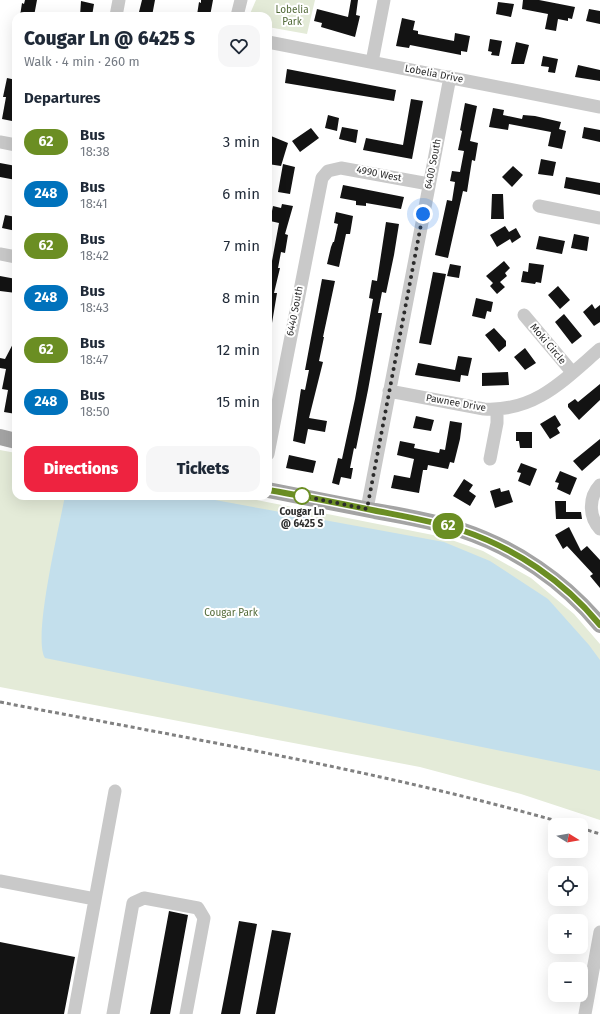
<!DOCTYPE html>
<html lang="en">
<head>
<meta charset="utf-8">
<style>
  :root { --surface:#fff; --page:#f6f6f7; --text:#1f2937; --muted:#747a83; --accent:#ee2340 }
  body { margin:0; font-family:"Fira Sans",sans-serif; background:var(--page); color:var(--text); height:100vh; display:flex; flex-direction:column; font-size:15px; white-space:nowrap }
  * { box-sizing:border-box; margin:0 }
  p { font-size:13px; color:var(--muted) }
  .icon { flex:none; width:22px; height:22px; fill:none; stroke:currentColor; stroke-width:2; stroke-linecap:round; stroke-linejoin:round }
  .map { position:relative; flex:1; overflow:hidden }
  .drawer { position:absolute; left:12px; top:12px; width:260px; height:488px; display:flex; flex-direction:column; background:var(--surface); border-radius:12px; box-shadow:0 4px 16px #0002 }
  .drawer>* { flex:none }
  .badge { padding:0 8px; border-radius:13px; font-size:14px; line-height:26px }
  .needle { width:26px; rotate:101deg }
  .tools { position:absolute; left:548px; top:818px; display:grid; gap:8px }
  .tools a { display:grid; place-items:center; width:40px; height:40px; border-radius:8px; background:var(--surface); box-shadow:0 4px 16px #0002; font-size:20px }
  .you { position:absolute; width:20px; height:20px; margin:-10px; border:3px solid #fff; border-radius:50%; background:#1a73e8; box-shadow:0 0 0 6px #1a73e833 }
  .map>.badge { position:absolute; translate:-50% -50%; box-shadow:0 0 0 2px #fff }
  h2 { padding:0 12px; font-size:15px; line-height:36px }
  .round { display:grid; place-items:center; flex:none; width:42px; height:42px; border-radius:12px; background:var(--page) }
  .summary { display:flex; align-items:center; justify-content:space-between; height:68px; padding:0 12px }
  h1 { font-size:19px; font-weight:800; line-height:30px }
  .action { display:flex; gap:8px; margin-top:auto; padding:8px 12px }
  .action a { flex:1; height:46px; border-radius:12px; background:var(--accent); color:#fff; font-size:16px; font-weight:800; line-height:46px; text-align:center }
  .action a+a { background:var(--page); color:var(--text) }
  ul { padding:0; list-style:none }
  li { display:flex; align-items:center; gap:12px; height:52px; padding:0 12px }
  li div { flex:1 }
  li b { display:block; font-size:15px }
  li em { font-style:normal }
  li .badge { min-width:44px; font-weight:700; text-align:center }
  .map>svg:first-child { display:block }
</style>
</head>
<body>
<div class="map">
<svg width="600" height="1014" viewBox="0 0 600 1014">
  <rect width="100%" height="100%" fill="#fff"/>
  <path fill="#e4ebd8" d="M256 0H315L307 34 268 27V16H249Z
    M0 450 16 453V496H237L443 537 483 551 531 578 574 614 600 644V820L521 794 420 767 0 687Z"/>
  <path fill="#c3dfec" d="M65 496H193L444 542 490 561 548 599 589 645 600 660V771L45 658C32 639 60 523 65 496Z"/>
  <path fill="#131313" d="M25 0H37L34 16H20L22 3 24 4Z
    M142 0H155L152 16H138Z
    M201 0H213L210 16 197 15 199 2 201 3Z
    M351 0H358L356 15 360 16 355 37 321 27 322 23 314 21 317 9 348 17Z
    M523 0H539L575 7 572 19 568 18V21L558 19 556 31 545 29 548 14 522 9Z
    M81 1 94 4 92 16H80Z
    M498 2 514 4 511 17 496 14Z
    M589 9 600 11V24L586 21Z
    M402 18 415 21 413 30 418 31V34L454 41 455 33 470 36 467 52 461 51V55L410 45 409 48 396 46Z
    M490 39 502 41 499 56 491 55 492 52 488 51Z
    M516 42 529 45 524 64H511Z
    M543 56 558 59 555 73 548 72 549 67 541 66Z
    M578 65 600 70V81L575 77Z
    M287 69 396 90 394 101 285 83Z
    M7 78 16 80V107L12 121 2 119 6 97H3Z
    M411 99 423 101 412 159 363 150 366 138 403 145Z
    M465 103 477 106 470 141 478 143 475 161 472 160 467 192 463 191 448 258 435 255 447 200 452 201 455 182 450 181 452 171 460 172 464 151 458 150 462 131 460 130Z
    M493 108 504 110 503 115 522 119 523 115 535 116 561 122 559 129 566 131 562 149 548 146 551 132 509 124 508 130 489 127Z
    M328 115 339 118 337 131 325 128Z
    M342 127 358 130 356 143 339 139Z
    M584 127 600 130V142L582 138Z
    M311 128 319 138 300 152 292 141Z
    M271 136 288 143 281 166 268 164Z
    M541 159 556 162 553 176 538 174Z
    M0 163 16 166V180L0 177Z
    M283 164 295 167 290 194 278 192Z
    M513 166 523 175 512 187 502 177Z
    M566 177 600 183V195L564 188Z
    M343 185 404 197 401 209 366 203V206L356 205V201L340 198Z
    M492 194H503L504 219H491Z
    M282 204 293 206 285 234 288 235 285 253 281 252 278 268H280L274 293H277L272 323H268V260L272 261 279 223 270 221 273 206 281 208Z
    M336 212 353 216 350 234H346L339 267 327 264 331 247 333 242H334L338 224 334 223Z
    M5 215 16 217V231L2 228Z
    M386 222 399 224 394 255 386 293 382 292 378 313H382L368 390 356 449 354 448 350 468H353L351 479 341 477 339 485 332 483 338 458 342 459 355 399 373 299 369 298 372 280 377 281Z
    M505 226 509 232 516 228 521 237 512 243 510 239 497 247 490 235Z
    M574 234 589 237 587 251 571 248Z
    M539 236 565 241 562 254 536 249Z
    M504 261 510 268 505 273 507 276 500 282 505 287 497 294 490 286 493 283 486 276Z
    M529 263 544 265 541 283 536 282 535 284 521 282 523 271 528 272Z
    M450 264 461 266 459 278 447 276Z
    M433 272 446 274 431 345 419 343Z
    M0 276 16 279V293L0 291Z
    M322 279 335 281 323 337H324L319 361 323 362 309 418 327 421 325 432 308 429 305 444 293 441 301 389 305 390 309 370H305Z
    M558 286 570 300 560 309 548 295Z
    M476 298 493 302 491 312 487 311 485 319 472 316Z
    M592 304 595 309 600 305V322L594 326 583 312Z
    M564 314 582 336 572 344 555 322Z
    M494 328 506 341V346L499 352 485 335Z
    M16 338 14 394 16 395V414L4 412 8 390 2 389 6 369 0 368V358L5 359Z
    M525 348 536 363 525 370 514 357Z
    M458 356 472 358 468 376 461 375 460 382 415 375 418 363 455 370Z
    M508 372 509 385 482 386V373Z
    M600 384V400L579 420 568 407V404L575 399 578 402Z
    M555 415 561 425 557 428 560 433 550 439 540 424Z
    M416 416 434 420 431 431 413 428Z
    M450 421 462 423 460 439 454 463 450 462 448 469 428 465 427 470H423L419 493 391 488 394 475 410 478 414 459 397 455 400 441 415 444 414 448 439 453 440 449 445 450Z
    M516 432H532V448H520L519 441H516Z
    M600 439V455L582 471 573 461Z
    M289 455 316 461 313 473 286 468Z
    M521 463 537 469 530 486 518 481 521 473 517 472Z
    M560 471 577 478 570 495 557 489 559 483 555 482Z
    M464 479 473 485 469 491 476 496 470 506 453 496Z
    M500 488 501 492 509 490 513 502 495 508 490 491Z
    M555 501H566V512H581L582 519H556Z
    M569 527 581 551 587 546 600 560V588L590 576 593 574 567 546 563 549 555 535Z
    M169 911 188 915 170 1014H150Z
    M239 921 257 924 240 1014H221Z
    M272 930 291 933 275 1014H256Z
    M0 942 75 957 64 1014H0Z"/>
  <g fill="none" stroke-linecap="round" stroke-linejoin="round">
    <path stroke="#c9c9c9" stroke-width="13" d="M116 16 119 0
      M237 16 241 0
      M268 42 600 107
      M372 62 384 0
      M0 142 16 145
      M539 206 600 218
      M0 254 16 257
      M524 315 572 372
      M389 391 484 409C535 412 564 380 600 349
      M268 454 322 178 328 171 341 168 429 184
      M490 459 497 423V409
      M600 485C588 498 589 517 600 529
      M367 509 450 77
      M0 881 95 899
      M74 1014 115 791
      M113 1014 133 903 144 898 198 908 204 918 186 1014
      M585 1014 600 932"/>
    <path stroke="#a4a4a4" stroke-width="16" d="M0 437 16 441
      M268 490C304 497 340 504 375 511 404 516 433 521 461 530 515 548 564 581 600 625"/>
    <path stroke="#818181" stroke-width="3" stroke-dasharray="4 3" stroke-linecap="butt" d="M0 702C191 739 383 771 571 825
      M581 828 600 834"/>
  </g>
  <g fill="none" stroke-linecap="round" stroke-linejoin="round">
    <defs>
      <path id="line" d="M268 490C303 496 338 503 372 510 402 516 432 521 461 530 515 548 564 581 600 625"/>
    </defs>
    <use href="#line" stroke="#fff" stroke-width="9"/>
    <use href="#line" stroke="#6b8e23" stroke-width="6"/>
    <path stroke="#2c2c2c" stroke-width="4" stroke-dasharray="0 7.2" d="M302 496 367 509 423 214"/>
  </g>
  <circle fill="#fff" stroke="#6b8e23" stroke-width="2" cx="302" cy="496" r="8"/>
  <g text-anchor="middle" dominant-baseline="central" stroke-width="4" stroke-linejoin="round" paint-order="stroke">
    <g font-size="10" fill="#526a38" stroke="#fff">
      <text x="292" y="10">Lobelia<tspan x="292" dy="12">Park</tspan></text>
      <text x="231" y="613">Cougar Park</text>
    </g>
    <g font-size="10" fill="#2c2c2c" stroke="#fff">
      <text transform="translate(434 74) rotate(11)">Lobelia Drive</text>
      <text transform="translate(433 164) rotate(-79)">6400 South</text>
      <text transform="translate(379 174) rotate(11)">4990 West</text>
      <text transform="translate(295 311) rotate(-79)">6440 South</text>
      <text transform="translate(548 344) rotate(50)">Moki Circle</text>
      <text transform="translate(456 403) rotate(10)">Pawnee Drive</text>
    </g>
    <g font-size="10" font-weight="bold" fill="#2c2c2c" stroke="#fff">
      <text x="302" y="512">Cougar Ln<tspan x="302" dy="12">@ 6425 S</tspan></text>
    </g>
  </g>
</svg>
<div class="tools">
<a><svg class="needle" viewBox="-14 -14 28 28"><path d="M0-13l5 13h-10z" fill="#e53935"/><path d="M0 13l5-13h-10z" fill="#747a83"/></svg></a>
<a><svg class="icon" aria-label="locate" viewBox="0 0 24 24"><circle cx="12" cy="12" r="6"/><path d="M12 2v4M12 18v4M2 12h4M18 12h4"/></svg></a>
<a>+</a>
<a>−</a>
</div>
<div class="you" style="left:423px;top:214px"></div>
<b class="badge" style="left:448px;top:526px;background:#6b8e23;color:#fff">62</b>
<section class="drawer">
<div class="summary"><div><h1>Cougar Ln @ 6425 S</h1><p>Walk · 4 min · 260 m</p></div><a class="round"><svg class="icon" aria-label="heart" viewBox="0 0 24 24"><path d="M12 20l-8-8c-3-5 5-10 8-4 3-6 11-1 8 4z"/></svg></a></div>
<h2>Departures</h2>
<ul>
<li><span class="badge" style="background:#6b8e23;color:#fff">62</span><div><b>Bus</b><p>18:38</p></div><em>3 min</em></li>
<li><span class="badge" style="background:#0072bc;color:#fff">248</span><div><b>Bus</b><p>18:41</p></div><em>6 min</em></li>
<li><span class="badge" style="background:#6b8e23;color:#fff">62</span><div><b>Bus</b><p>18:42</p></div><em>7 min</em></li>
<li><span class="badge" style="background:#0072bc;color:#fff">248</span><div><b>Bus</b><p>18:43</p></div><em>8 min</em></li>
<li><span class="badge" style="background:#6b8e23;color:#fff">62</span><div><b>Bus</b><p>18:47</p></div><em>12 min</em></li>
<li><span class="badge" style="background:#0072bc;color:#fff">248</span><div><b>Bus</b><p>18:50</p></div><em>15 min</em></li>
</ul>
<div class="action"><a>Directions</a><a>Tickets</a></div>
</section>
</div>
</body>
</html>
